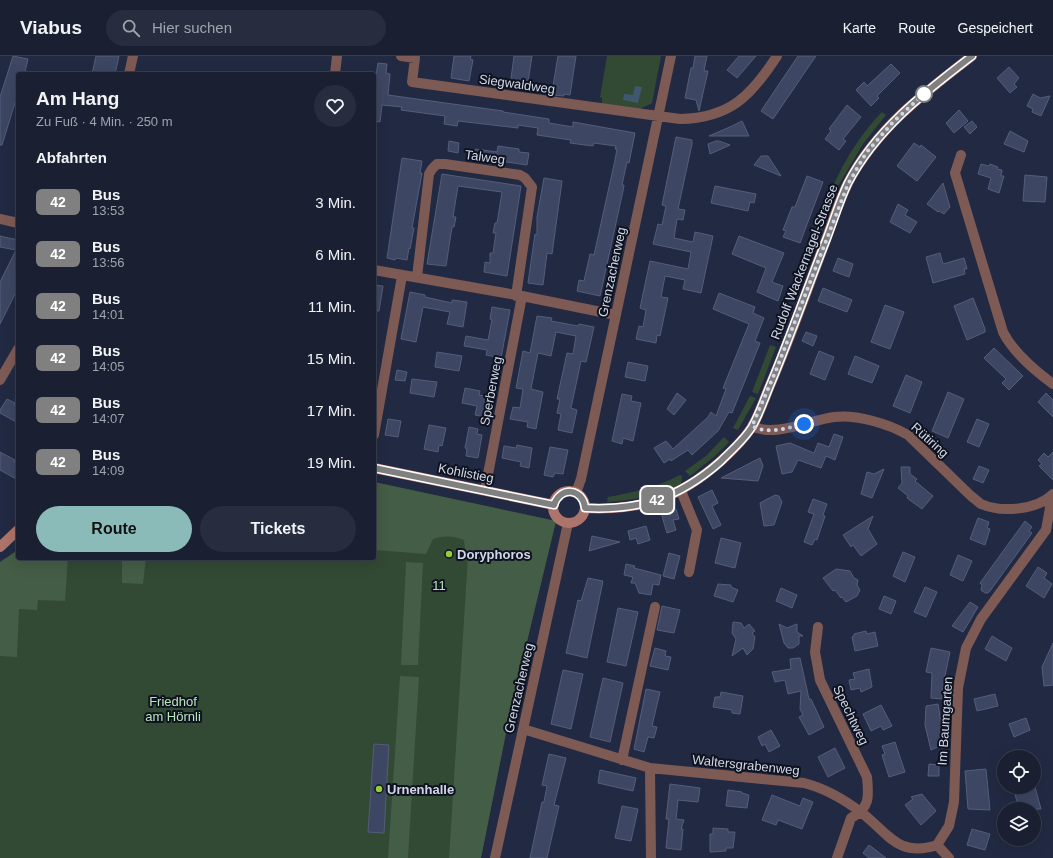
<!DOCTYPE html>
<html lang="de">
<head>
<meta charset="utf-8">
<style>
  :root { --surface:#1a2032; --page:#272d3e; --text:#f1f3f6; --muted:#9fa3ac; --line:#383e4d; --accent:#8bbbb9 }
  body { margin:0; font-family:Helvetica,sans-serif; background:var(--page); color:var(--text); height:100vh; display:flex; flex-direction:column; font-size:15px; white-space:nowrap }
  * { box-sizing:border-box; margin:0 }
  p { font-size:13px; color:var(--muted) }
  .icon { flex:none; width:22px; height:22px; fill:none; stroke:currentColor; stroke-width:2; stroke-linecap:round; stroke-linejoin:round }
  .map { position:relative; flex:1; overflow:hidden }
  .drawer { position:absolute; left:16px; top:16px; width:360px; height:488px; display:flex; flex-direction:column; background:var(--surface); border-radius:4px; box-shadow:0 4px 16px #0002,0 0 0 1px var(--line) }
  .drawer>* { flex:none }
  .badge { padding:0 8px; border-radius:6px; font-size:14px; line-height:26px }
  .tools { position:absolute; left:997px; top:694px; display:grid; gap:8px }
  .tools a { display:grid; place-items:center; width:44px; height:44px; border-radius:50%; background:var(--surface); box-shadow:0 4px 16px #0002,0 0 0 1px var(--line); font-size:20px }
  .you { position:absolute; width:20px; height:20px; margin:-10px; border:3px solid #fff; border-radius:50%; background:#1a73e8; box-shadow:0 0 0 6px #1a73e833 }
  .map>.badge { position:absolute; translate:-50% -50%; box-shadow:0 0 0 2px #fff }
  h2 { padding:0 20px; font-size:15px; line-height:36px }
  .round { display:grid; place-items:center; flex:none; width:42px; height:42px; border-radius:21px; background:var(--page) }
  .summary { display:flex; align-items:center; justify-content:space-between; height:68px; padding:0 20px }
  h1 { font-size:19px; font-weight:800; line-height:30px }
  .button { display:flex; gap:8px; margin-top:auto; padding:8px 20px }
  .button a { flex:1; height:46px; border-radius:24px; background:var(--accent); color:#111; font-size:16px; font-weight:800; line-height:46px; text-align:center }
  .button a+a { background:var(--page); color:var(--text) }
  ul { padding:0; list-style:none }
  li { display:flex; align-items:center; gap:12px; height:52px; padding:0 20px }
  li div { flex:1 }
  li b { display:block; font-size:15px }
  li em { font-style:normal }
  li .badge { min-width:44px; font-weight:700; text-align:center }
  header { display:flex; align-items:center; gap:24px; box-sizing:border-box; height:56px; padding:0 20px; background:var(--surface); border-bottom:1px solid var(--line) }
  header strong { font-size:19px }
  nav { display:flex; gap:22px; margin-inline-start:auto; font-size:14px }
  .search { width:280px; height:36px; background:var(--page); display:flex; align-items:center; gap:10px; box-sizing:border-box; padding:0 14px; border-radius:22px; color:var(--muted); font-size:15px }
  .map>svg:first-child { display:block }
</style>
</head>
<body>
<header>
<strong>Viabus</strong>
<div class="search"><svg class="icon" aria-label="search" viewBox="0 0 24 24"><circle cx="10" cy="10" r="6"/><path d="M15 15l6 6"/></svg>Hier suchen</div>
<nav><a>Karte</a><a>Route</a><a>Gespeichert</a></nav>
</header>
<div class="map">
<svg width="1053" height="802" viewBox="0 0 1053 802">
  <rect width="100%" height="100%" fill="#222a43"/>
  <path fill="#324934" d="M607 0H661L652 47 638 54 602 50V42L600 41Z
    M882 56 886 59 863 88 838 130 808 208 802 206C824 152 840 99 882 56Z
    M770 289 776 291 758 338 752 336Z
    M750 340 756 342 738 374 733 372Z
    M724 381 729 386 715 400 690 420 685 415 706 400Z
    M680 419 682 420 681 428C657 440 634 444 607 446L608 441C635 436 654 432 680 419Z
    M374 426 556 465 511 652 481 802H0V506L18 494V502H374Z"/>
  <path fill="#445d46" d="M374 426 556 465 511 652 481 802H449L468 500 465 493 464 484C454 480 444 479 433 483L426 498 374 494Z
    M18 494V502H68L65 545 38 544 37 554 19 553 17 601 0 600V506Z
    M122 502H146L143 528 122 527Z
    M406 506 423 507 418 609H401Z
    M400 620 419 621 408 802H388Z"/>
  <path fill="#3f586f" d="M635 30 642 31 638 47 623 44 624 38 633 39Z"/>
  <path fill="#3d4662" stroke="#545d7a" d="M13 0 28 3 25 16 18 18V37L2 89H0V41Z
    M96 0H119L115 18H92Z
    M454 0H471L470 3 473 4 469 25 451 22Z
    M514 0H532L527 32 510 30Z
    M558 0H576L570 39 564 38V40L554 39 555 36H552Z
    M695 0H707L704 15H708L699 55 696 44 685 42 691 12H693Z
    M739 0H756L737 22 727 14Z
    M798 0H816L773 63 761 55Z
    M378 7 387 8 386 17 390 18 388 39 503 55V56L549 63V67L573 71V66L635 77 629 107 627 106 622 129H624L623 135 600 240 577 235 579 224 584 225 590 198 594 199 615 104 617 93H615L616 90 594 87 593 90 570 87 571 84 537 79 538 72 518 69V72L458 65 457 70 444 68 445 60 401 54 402 51 382 49 380 66 374 65V33Z
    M891 8 900 17 877 40 879 42 871 50 856 34 864 26 867 30Z
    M1009 11 1019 22 1014 28 1017 31 1010 37 997 22Z
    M1033 38 1040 42 1050 40 1041 60 1032 56 1033 53 1027 50Z
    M847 49 861 61 843 83 846 85 839 94 825 83 831 75 829 73Z
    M959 54 968 65 954 77 946 67Z
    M742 65 749 80H709L732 70Z
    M972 65 977 71 970 78 964 71Z
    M1010 75 1028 85 1024 96 1004 88Z
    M676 81 692 84V88L678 153 685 154 683 164 677 163 674 182 693 186 695 176 713 180 701 237 683 233 685 224 665 220 661 241 668 242 660 280 657 279 656 287 636 283 639 270 643 271 646 254 640 252 650 205 688 213 691 196 653 188 658 168 662 169 666 150 662 149Z
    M449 85 459 87 458 97 448 95Z
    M716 85H719L730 89 710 98 708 88Z
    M914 87 920 91 921 89 936 101 917 125 897 110Z
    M498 90 519 93V96L529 97 527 109 474 101 475 93 497 96Z
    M761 100H768L781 120 754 109Z
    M402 102 422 105 420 117H422L412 172H414L410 193 409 192 407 204 396 202 395 204 387 202Z
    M981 108 989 110 990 108 998 111 997 113 1002 114 1001 120H1004L999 137 988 133 991 122 978 118Z
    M442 118 521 130 507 220 484 216 485 206 490 207V197H493L496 177H493L495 167H497L502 136 458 130 453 161H456L454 171H452L446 210 427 208Z
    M1025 119 1047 121 1045 146 1023 145Z
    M807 120 823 126 800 187 783 181 786 175 783 174 792 151H795Z
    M544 122 562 125 552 198 547 197 543 229 528 227 535 178 537 179V161Z
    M943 127 950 151 944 158 939 155 938 156 927 148Z
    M715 130 756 138 754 147 750 146 748 155 711 147Z
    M898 148 908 154 905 159 917 166 910 177 890 166Z
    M0 180 18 184V232L0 268V226L16 194 0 191Z
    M739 180 784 197 772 226 783 230 778 245 757 236 766 212 732 198Z
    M940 197 943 208 964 202 967 213H964L965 218 933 227 926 201Z
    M838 202 853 208 849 221 833 215Z
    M374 229 383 230 379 255H374Z
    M823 232 852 244 847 256 818 245Z
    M410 236 425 239V241L452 247V244L467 246 463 271 447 268 450 256 423 251 416 286 401 283Z
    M719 237 755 251 753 257 764 262 755 285 760 287 732 357 729 356 718 375 692 399 688 394 671 405 670 403 664 407 654 392 666 385 673 393 708 361 711 356 716 360 726 333 723 332 749 268 713 253Z
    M973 242 985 273V276L967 284 954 250Z
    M885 249 904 256 890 293 871 286Z
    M492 251 510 254 501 302 486 299 487 294 464 290 466 280 488 284 492 264 490 263Z
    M537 260 552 262 551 265 578 270 579 268 594 271 586 306 581 305 571 352 577 354 572 377 558 374 561 358 557 357 560 343H557L567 297 573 298 576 280 556 276 551 300 538 297 531 333 543 336 536 373 527 371 528 366 510 363 513 351 520 352 523 333 516 332 523 295 530 297Z
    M806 276 817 280 813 290 802 285Z
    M994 292 1023 320 1009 334 1002 327 1006 323 984 302Z
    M819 295 834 301 825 324 810 318Z
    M437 296 462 300 459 315 435 311Z
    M855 300 879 310 872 327 848 318Z
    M628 306 648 310 645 325 625 321Z
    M397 314 407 316 405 325 395 324Z
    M906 319 922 326 910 357 893 350Z
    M412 323 437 326 434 341 410 337Z
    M465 332 480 335 479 339 490 341 486 361 475 359 477 350 462 347Z
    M948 336 964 343 948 382 932 375Z
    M677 337 686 344 674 359 667 353Z
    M1046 337 1053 344V361L1038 346Z
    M622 338 632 340 631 345 641 347 633 385 623 382 622 388 612 385Z
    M7 343 15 347 14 349 18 352V367L0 357V354Z
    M388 363 401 365 398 381 385 379Z
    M977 363 989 368 979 391 967 386Z
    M429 369 446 372 442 390 439 389 438 396 424 393Z
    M469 371 478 373 477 378 482 379 478 402 466 400 467 393 465 392Z
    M834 378 843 381 835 404 826 400 821 412 798 404 792 416 782 418 776 390 790 387 814 397 818 387 829 391Z
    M517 389 532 392 529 412 520 410 521 406 502 402 504 390 516 392Z
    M550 391 568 394 563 418 555 417 553 421 544 419Z
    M0 396 15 404 14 406 18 408V424L0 414Z
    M1053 396V424L1039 410 1042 408 1038 404 1044 397 1048 401Z
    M760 402 763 410 758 425 721 422Z
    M979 410 989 414 983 427 973 423Z
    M901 411H910V418L917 423 915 425 933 440 922 453 907 442 908 440 898 432 902 427Z
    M884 413 872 442 861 438 867 416 874 418Z
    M712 434 718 447 712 450 721 469 713 473 698 441Z
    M775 439 779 440 782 446 774 469 764 470 760 447Z
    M813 443 827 448 823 459 825 460 817 484 815 483 812 489 804 486 814 458 808 456Z
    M676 453 679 463 673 464 676 474 667 477 661 457Z
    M873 460 868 473 877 488 861 500 853 489 851 491 843 479Z
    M978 462 989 466 987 472 990 473 985 489 970 483Z
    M1025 465 1032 471 1029 475 1032 477 990 535 988 537H985L981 534 982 529 980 527Z
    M646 470 650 484 638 488 636 482 630 484 628 475Z
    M592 480 620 486 589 495Z
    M721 482 741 487 735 512 715 507Z
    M903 496 915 501 905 526 893 520Z
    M669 497 680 500 674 523 663 520Z
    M958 499 972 505 963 525 950 519Z
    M626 508 635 510 634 512 661 519 659 529 653 528 651 539 639 537 635 527H631L633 521 624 519Z
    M1038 511 1047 517 1044 522 1052 528 1044 542 1026 530Z
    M836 513 850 515 854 522 858 524 857 529 860 534 857 540 846 546 842 541 841 542 835 534 833 535 823 522Z
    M588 522 603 525 587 602 566 597 578 544 581 545Z
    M718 528 731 529V531L738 534 733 546 714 540Z
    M925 531 937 536 926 561 914 556Z
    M781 532 797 539 792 552 776 545Z
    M884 540 896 545 891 558 879 553Z
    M970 546 978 551 963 576 952 570Z
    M662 550 680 554 674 577 657 574Z
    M618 552 638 556 626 610 607 606Z
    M733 566 741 567 744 572 749 568 755 575 752 577 755 581 753 593 747 599 743 592 732 600 736 583 732 577Z
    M779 568 787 572 797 568V576L803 580H799V588L793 592H788L784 587Z
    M866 575 867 578 875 576 878 590 855 595 852 581 854 580V578Z
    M992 580 1012 592 1006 605 985 593Z
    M1053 587V629L1044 630 1042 611Z
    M655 592 666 595 665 600 671 601 668 614 650 610Z
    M931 592 950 596 943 629 942 643 931 642 932 617 926 616Z
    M800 602 809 643H811L824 671 809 679 799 661 803 659 800 653 801 635 788 638 785 624 775 626 772 616 791 613 790 603Z
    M869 613 872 631 861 636 860 632 851 634 849 624 855 623 853 617Z
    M563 614 583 618 571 673 551 668Z
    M603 622 623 627 610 686 590 681Z
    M646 633 660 636 652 670 657 671 654 682 648 681 644 696 634 693Z
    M721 636 743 640 740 658 732 657V654L713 651 715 641H720Z
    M995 638 998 650 977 655 974 643Z
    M938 648 941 667 940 690 931 694 925 669 926 650Z
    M881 649 892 670 883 674 881 670 871 675 863 658Z
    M1026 662 1030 674 1014 681 1009 668Z
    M771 674 780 690 769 696 765 688 762 690 758 681Z
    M895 686 905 716 889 721 882 699 885 698 882 690Z
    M374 688 389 689 384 777 368 776Z
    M835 692 845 712 828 721 818 701Z
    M549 698 566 702 554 749 559 750 547 802H530L542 746H544L547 730 542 729Z
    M929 708 939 709V720H928Z
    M986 713 990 754 968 753 965 715Z
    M600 714 636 722 633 735 598 727Z
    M670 728 700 732 698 746 678 744 676 763 684 764 681 773H683L681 794 666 792 669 763H666Z
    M1013 731H1035L1041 753H1019Z
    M728 734 742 736V737L749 739 747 752 726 750Z
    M922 738 936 755 921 769 905 749 913 743 911 741Z
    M772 739 800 750 803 742 813 746 802 773 778 764 776 769 762 764Z
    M622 750 638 753 631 785 615 782Z
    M713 772 728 773V776H735L733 792H726V795L710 796V778H713Z
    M972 773 990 778 985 794 967 789Z
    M869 789 873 792 886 802H869L863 797Z"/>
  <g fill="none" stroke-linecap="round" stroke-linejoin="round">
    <path stroke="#7e5a55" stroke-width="10" d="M401 0 415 2 412 26 680 63C730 62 751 40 777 0
      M129 18 133 0
      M335 18 337 0
      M961 99 955 117 1003 276C1013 296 1034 314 1053 328
      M0 163 18 167
      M374 214 522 240 616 259
      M417 221 429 118 432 113 437 108H445L520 119 525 122 532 131 516 240
      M0 324 18 293
      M752 370C774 382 810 364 834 361 856 358 889 368 908 379L971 440C974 442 978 446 981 448 1002 457 1037 454 1053 438
      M374 379 402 220
      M485 434 522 240
      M681 435 697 474 689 516
      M576 437 581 423 671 0
      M818 571 815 596 820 624 867 721C869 741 870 752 851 762L837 802
      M523 673 650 712 804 727C824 732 845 744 862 757 888 777 898 802 937 789
      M622 704 655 551
      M650 712 651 802
      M937 789 949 770 954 746 958 632 966 592 981 563 1046 474 1050 452 1048 443
      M937 789 949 802
      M495 802 568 467"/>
    <path stroke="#ad746b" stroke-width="10" d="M374 412 554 449
      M553 451a16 16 0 1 1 32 0a16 16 0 1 1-32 0Z
      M585 452C642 455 680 442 722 404 733 394 744 383 752 371 760 357 765 341 771 327 791 280 808 231 826 184 833 165 839 145 848 127 876 73 925 36 972 0
      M0 491 18 474"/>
  </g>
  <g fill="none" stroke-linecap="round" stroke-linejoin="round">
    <defs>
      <path id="line" d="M374 412 554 449C560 430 583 432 585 452 639 455 679 442 720 406 731 395 744 384 752 371 760 357 765 341 771 327 790 281 807 233 825 187 833 167 839 146 848 127 876 73 925 36 972 0"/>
    </defs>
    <use href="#line" stroke="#fff" stroke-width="9"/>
    <use href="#line" stroke="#808080" stroke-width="6"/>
    <path stroke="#d1d7e8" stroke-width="4" stroke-dasharray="0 7.2" d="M804 368C787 372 768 379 752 370L777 312 848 128 866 97 893 66 924 38"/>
  </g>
  <circle fill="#fff" stroke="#808080" stroke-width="2" cx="924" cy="38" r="8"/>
  <g fill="#97cc39" stroke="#0f131f" stroke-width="1.5">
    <circle cx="449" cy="498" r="4"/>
    <circle cx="379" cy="733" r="4"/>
  </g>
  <g text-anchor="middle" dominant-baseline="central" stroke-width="4" stroke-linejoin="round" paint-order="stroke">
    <g font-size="13" fill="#d1d7e8" stroke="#0f131f">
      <text transform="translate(517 28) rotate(8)">Siegwaldweg</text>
      <text transform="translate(485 101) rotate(8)">Talweg</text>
      <text transform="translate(804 206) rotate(-69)">Rudolf Wackernagel-Strasse</text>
      <text transform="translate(612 216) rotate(-78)">Grenzacherweg</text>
      <text transform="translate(491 335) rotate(-79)">Sperberweg</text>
      <text transform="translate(930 384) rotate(42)">Rütiring</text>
      <text transform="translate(466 417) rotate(11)">Kohlistieg</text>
      <text transform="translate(519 632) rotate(-77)">Grenzacherweg</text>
      <text transform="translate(851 659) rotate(64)">Spechtweg</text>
      <text transform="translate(945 665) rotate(-86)">Im Baumgarten</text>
      <text transform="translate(746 709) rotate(6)">Waltersgrabenweg</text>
    </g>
    <g font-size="13" font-weight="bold" fill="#d1d7e8" stroke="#0f131f" text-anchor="start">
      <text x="457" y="498">Doryphoros</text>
      <text x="387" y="733">Urnenhalle</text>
    </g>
    <g font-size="13" fill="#b7e6b9" stroke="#0f131f">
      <text x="439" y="529">11</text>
      <text x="173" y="645">Friedhof<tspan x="173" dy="15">am Hörnli</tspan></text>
    </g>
  </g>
</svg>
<div class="tools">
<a><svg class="icon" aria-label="locate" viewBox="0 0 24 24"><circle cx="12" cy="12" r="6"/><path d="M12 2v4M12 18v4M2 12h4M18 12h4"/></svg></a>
<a><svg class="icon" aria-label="layers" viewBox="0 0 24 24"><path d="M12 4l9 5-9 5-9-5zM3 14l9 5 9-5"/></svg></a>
</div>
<div class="you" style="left:804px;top:368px"></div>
<b class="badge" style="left:657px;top:444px;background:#808080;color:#fff">42</b>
<section class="drawer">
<div class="summary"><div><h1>Am Hang</h1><p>Zu Fuß · 4 Min. · 250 m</p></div><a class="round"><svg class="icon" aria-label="heart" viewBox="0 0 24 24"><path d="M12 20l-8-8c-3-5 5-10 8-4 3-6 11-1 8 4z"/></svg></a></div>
<h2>Abfahrten</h2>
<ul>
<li><span class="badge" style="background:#808080;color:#fff">42</span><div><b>Bus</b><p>13:53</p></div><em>3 Min.</em></li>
<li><span class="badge" style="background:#808080;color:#fff">42</span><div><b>Bus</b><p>13:56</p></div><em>6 Min.</em></li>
<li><span class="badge" style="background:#808080;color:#fff">42</span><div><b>Bus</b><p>14:01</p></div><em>11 Min.</em></li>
<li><span class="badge" style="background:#808080;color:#fff">42</span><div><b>Bus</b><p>14:05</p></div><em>15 Min.</em></li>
<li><span class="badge" style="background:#808080;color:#fff">42</span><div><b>Bus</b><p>14:07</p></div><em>17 Min.</em></li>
<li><span class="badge" style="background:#808080;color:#fff">42</span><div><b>Bus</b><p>14:09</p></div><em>19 Min.</em></li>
</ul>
<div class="button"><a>Route</a><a>Tickets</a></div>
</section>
</div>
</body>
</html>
